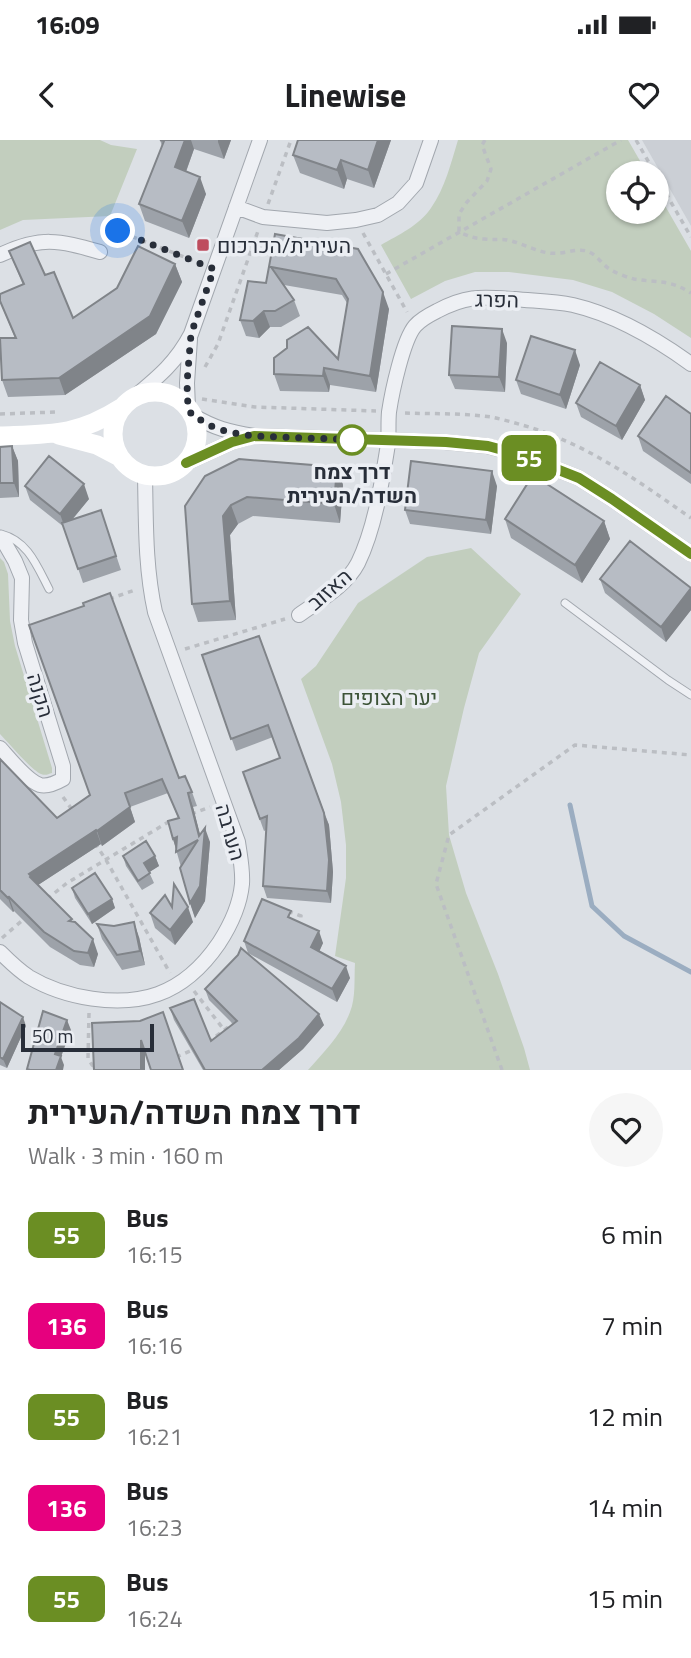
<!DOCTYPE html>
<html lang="en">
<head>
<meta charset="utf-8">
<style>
  :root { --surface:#fff; --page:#f6f6f6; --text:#202124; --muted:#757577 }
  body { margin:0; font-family:"Titillium Web",Heebo,sans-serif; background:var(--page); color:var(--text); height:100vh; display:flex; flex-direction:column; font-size:26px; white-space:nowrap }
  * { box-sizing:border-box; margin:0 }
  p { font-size:23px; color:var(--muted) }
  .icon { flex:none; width:38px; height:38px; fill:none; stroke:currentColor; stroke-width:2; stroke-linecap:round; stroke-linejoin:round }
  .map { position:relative; height:930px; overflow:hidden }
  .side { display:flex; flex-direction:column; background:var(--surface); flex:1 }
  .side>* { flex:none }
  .badge { padding:0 14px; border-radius:10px; font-size:24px; line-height:46px }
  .buttons { position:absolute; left:606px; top:21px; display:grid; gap:14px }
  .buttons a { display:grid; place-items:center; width:63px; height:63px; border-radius:50%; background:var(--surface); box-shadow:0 2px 5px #0004; font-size:35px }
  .scale { position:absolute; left:21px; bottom:18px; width:133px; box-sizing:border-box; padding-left:7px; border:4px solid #282e39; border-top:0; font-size:19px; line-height:24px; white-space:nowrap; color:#282e39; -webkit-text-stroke:5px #ebeef3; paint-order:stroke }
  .you { position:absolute; width:35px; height:35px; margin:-18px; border:5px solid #fff; border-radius:50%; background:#1a73e8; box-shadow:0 0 0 10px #1a73e833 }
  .map>.badge { position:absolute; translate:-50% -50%; box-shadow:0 0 0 4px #fff }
  .round { display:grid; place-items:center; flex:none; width:74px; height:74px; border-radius:37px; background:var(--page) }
  .headline { display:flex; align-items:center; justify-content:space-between; height:119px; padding:0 28px }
  h1 { font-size:33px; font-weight:700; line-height:52px }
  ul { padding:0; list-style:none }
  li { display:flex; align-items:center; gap:21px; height:91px; padding:0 28px }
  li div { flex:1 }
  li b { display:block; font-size:26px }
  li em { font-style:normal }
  li .badge { min-width:77px; font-weight:700; text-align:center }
  .status { display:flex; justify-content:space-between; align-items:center; height:49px; padding:0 35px; background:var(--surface); direction:ltr }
  .status svg { height:19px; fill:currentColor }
  header { display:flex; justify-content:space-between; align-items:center; height:91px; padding:0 28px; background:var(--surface); font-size:32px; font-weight:700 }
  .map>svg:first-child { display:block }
</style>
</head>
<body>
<div class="status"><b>16:09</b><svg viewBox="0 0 49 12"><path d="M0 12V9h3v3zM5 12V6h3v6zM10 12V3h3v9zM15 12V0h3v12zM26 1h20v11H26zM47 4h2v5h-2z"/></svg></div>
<header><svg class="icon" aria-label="back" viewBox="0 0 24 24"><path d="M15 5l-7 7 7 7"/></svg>Linewise<svg class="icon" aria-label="heart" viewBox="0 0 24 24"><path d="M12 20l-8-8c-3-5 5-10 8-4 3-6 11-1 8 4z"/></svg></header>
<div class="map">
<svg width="691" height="930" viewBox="0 0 691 930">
  <rect width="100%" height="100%" fill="#dce0e5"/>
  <path fill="#cbcfd5" d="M642 0H691V86Z"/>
  <path fill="#c2cebe" d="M0 0H100L111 5 137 9 110 76 23 80 0 90Z
    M458 0H628L647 33H618V72H656V50L691 111V198L654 174 612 152 573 140 509 132H475L445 141 411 159 381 105C398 95 420 85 431 68 445 48 451 23 458 0Z
    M471 408 521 454 479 513 464 568 446 646 449 695 466 753 498 834 524 908 530 930H308C324 912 342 894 350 872 356 858 354 838 355 823L335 816 346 738V705L341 662 332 624 301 539 316 526 358 463 427 417Z
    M0 418 4 422 8 434 10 481 15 506 52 628V633C48 634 46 636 41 634 30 629 9 603 0 594Z"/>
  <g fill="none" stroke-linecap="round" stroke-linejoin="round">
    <path stroke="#9badc1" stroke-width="5" d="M570 665 592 766 624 796 691 832"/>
    <defs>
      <path id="lane" d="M1 394C28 401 37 426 49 449
        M565 463 668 540 691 555"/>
      <path id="street" d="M236 67 263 77 327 83 356 80 378 75 398 63 416 43 431 0
        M0 115C41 96 58 100 100 112
        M133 258C157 238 176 223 191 194L260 0
        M188 268 187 243 190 199
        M192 275C214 288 229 292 254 296L445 302 487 306 521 315 579 338 612 359 691 414
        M186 323 232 302 246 298
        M0 399 4 402 15 421 22 438 21 480 25 503 63 626V639C56 643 48 647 40 645 27 641 9 618 0 608
        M299 475C320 460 346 446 358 423 375 388 382 342 388 304 389 293 388 282 389 272 392 252 403 200 415 186 421 179 429 175 437 171 467 155 481 157 514 159 534 161 553 161 573 165 616 175 655 198 691 224
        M0 812C9 821 18 830 29 837 64 858 119 868 158 854 183 845 204 825 219 803 230 786 240 765 242 744 243 730 240 716 238 702L155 472C145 427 146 381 145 336"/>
    </defs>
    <use href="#lane" stroke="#a2a7ae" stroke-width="9"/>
    <use href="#street" stroke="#a2a7ae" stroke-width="16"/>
    <path stroke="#bbbec3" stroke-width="3.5" stroke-dasharray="5 5" stroke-linecap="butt" d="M485 0 482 5 491 29 487 41 467 62 459 74V92C468 96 476 99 485 99 493 100 500 99 507 100 522 103 535 111 549 113 562 115 575 108 587 111 596 114 601 123 608 128 615 133 626 137 634 139 657 143 669 139 691 153
      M636 0 655 33
      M656 36 691 97
      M268 64 291 0
      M363 93 407 172
      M108 102 118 91 202 124
      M386 134 621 0
      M205 227 218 204 258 91
      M202 259 255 267 376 271
      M405 273C433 274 462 273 491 277 501 279 512 282 522 285 586 303 638 341 691 378
      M0 274 57 272
      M109 459 135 450
      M185 509 285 479
      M63 657 73 671
      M191 674 210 667
      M95 703 106 720 170 833
      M47 759 67 743 170 681
      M288 771 301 776 297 785
      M2 798 25 778
      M194 851 225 891
      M89 873 88 918 92 925 97 928
      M208 902 235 882
      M176 917 195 909
      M502 930 436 744 449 695 575 605 691 615"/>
    <use href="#lane" stroke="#eef0f4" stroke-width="7"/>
    <use href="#street" stroke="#eef0f4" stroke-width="14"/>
    <path stroke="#fff" stroke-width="19" d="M113 294a42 42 0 1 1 84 0a42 42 0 1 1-84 0Z
      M59 295 97 305 118 316
      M0 296C51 294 77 296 121 268"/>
  </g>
  <path fill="#9da2a9" d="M160 0H231L224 19 194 9 186 32 206 54 189 98 145 81 139 64 162 6Z
    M391 0 374 48 347 39 344 49 300 33 293 15Z
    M275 94 389 169 376 252 330 245 329 252 280 251 274 234 338 219 347 163 342 155 284 145 294 160 300 176 281 187H270L259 198 246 196 240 180 266 143Z
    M9 111 45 135 73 178 175 124 182 142 156 194 65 255 8 257 2 240 15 198 0 162 23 145Z
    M507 203 505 252 455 249 449 235Z
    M580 225 566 269 521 254 516 240Z
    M640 245 645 260 622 300 581 277 576 263Z
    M691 274V344L643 311 638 296Z
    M12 306 18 321 19 357 0 358V307Z
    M337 327 343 345 340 383 253 376 238 384 230 395 236 480 198 482 192 464 185 366Z
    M25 346 89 359 72 380 101 370 121 430 83 443 64 387 30 360Z
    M497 346 491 394 410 384 405 370Z
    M505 379 604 381 610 399 582 443 511 398Z
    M600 439 691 448V470L666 502 605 453Z
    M29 485 192 652 197 666 193 667 200 695 210 702 205 761 195 778 190 763 181 727 173 699 178 678 168 653 130 667 135 682 102 706 101 704 38 745 73 782 98 814 94 827 80 825 50 807 14 771 13 772 0 759V619L57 678 90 655Z
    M259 496 329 685 333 732 331 763 267 758 263 746 266 690 264 691 243 632 280 618 273 597 236 611 202 515Z
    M123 716H155L159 726 149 732 154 743 142 750 126 726Z
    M72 748 112 759 115 768 92 784 75 758Z
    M172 767 193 782 175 805 155 788 150 773Z
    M294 780 323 803 319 811 350 838 337 862 248 813 244 801Z
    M97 784 139 797 145 825 122 830 102 799Z
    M205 849 324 885 303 909 279 930H203L174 880 170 868 211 901 233 884 209 860Z
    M0 862 26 886 7 928 0 925Z"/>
  <path fill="#808489" d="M185 0H191L194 9 181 45 175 27Z
    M218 0H231L224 19 218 2Z
    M378 0H391L374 48 368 30Z
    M341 20 347 39 344 49 337 30Z
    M200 37 206 54 189 98 182 81Z
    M175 124 182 142 156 194 65 255 59 238Z
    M383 152 389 169 376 252 370 236Z
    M264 171 270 187 259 198 253 181Z
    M502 189 507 203 505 252 499 237Z
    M575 210 580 225 566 269 560 255Z
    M324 228 330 245 329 252 323 236Z
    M640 245 645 260 622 300 616 286Z
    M12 306 18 321 19 357 14 343Z
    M337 327 343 345 340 383 334 364Z
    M492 331 497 346 491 394 486 380Z
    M84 344 89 359 65 388 60 374Z
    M231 365 238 384 230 395 236 480 230 461 223 376Z
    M604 381 610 399 582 443 575 425Z
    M691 449V470L666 502 661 487Z
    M188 653 193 667 203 706 205 688 210 702 205 761 195 778 190 763 199 696Z
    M130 667 135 682 102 706 97 691Z
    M324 673 329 685 333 732 331 763 327 751Z
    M96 690 101 704 35 747 29 734Z
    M177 697V712L173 699Z
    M155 716 159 726 148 733 144 723Z
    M9 757 14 771 13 772 8 758Z
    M112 759 115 768 92 784 88 774Z
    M188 767 193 782 175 805 170 790Z
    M134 782 139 797 145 825 140 811Z
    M319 791 323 803 316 819 311 807Z
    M93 799 98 814 94 827 88 813Z
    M346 826 350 838 337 862 332 849Z
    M319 874 324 885 303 909 279 930H262Z
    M23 877 26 886 7 928 3 919Z
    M67 880 71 890 61 917 64 925 63 930H56L55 914Z
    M141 900 145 911V930H141Z"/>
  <path fill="#b7bcc4" stroke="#808489" stroke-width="2" d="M160 0H185L175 27 200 37 182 81 139 64 164 1Z
    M298 0H378L368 30 341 20 337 30 293 15Z
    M275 94 358 109 383 152 370 236 324 228 323 236 274 234V218L287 208V200L308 187 338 219 348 159 336 139 271 127 294 160 275 171H264L253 181 240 180 248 141 266 143Z
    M30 102 45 135 54 132 73 178 117 148 138 106 175 124 150 176 59 238 2 240 0 198H16L0 161V154L24 144 9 111Z
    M452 186 502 189 499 237 449 235Z
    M531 196 575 210 560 255 516 240Z
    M600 222 640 245 616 286 576 263Z
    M666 256 691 274V333L638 296Z
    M12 306 14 343H0V307Z
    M49 316 84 344 60 374 25 346Z
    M239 319 337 327 334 364 247 357 231 365 223 376 230 461 192 464 185 366 205 336Z
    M411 321 492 331 486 380 405 370Z
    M533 335 604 381 575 425 505 379Z
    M101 370 116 416 78 429 62 383Z
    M630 401 691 448 661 487 600 439Z
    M110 453 179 638 185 636 192 652 188 653 199 696 205 688 200 746 190 763 180 728 198 700 176 712 177 697 173 699 168 681 179 678 162 639 125 653 130 667 97 691 96 690 29 734 31 736 30 737 72 779 69 781 75 782 93 799 88 813 74 811 44 792 9 757 8 758 0 750V619L57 678 90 655 29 485 84 466 83 463Z
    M259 496 324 673 329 720 327 751 263 746 267 676 260 679 243 632 280 618 268 585 231 599 202 515Z
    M146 701 155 716 144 723 150 733 138 741 123 716Z
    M95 733 112 759 88 774 72 748Z
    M174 744 188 767 170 790 150 773 165 755 172 767Z
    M262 759 291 771 288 777 319 791 311 807 346 826 332 849 244 801Z
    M134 782 140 811 117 815 97 784 114 786Z
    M241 808 319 874 299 898 262 930H205L170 868 194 859 211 901 237 881 205 849 238 815Z
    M0 862 23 877 3 919 0 917Z
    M43 871 67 880 55 914 61 916 56 930H30L27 929Z
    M163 872 183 930H151L141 900V930H94L92 883 140 881Z"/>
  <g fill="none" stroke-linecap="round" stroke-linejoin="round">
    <defs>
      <path id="line" d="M186 323 232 302 254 296 446 302 488 306 521 315 579 338 612 359 691 414"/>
    </defs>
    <use href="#line" stroke="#fff" stroke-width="16"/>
    <use href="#line" stroke="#6b8e23" stroke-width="10"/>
    <path stroke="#282e39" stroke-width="7" stroke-dasharray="0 12.6" d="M118 91 214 129 191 194 187 243 188 268 192 275 211 286 228 292 254 296 361 300H352"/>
  </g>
  <rect fill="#be4d5e" stroke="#ebeef3" stroke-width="2.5" x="196" y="98" width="14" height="14" rx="3.5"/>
  <circle fill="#fff" stroke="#6b8e23" stroke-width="3.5" cx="352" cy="300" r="14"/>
  <g text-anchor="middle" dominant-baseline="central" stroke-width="7" stroke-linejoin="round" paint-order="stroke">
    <g font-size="21" fill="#282e39" stroke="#ebeef3" text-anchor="start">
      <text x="217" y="105">העירית/הכרכום</text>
    </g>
    <g font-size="21" fill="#282e39" stroke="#ebeef3">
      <text transform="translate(497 159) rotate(1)">הפרג</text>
      <text transform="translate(329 449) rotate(-41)">האזוב</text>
      <text transform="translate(41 555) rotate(73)">הקנה</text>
      <text transform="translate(231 692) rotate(74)">הערבה</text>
    </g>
    <g font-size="21" font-weight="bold" fill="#282e39" stroke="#ebeef3">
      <text x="352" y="331">דרך צמח<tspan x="352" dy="24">השדה/העירית</tspan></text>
    </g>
    <g font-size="21" fill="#3c5337" stroke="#ebeef3">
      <text x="389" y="557">יער הצופים</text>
    </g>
  </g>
</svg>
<div class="buttons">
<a><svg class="icon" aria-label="locate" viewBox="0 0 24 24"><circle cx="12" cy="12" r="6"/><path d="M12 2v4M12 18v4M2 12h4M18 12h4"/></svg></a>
</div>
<div class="scale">50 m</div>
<div class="you" style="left:118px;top:91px"></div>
<b class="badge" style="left:529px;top:318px;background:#6b8e23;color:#fff">55</b>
</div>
<section class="side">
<div class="headline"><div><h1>דרך צמח השדה/העירית</h1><p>Walk · 3 min · 160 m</p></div><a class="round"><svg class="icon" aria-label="heart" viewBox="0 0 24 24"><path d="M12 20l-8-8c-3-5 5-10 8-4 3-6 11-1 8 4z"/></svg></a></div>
<ul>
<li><span class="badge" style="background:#6b8e23;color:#fff">55</span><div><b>Bus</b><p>16:15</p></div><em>6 min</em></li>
<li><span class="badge" style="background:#e6007e;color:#fff">136</span><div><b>Bus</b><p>16:16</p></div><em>7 min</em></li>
<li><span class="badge" style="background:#6b8e23;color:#fff">55</span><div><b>Bus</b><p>16:21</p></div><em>12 min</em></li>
<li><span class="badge" style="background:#e6007e;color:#fff">136</span><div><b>Bus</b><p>16:23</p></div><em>14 min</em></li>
<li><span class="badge" style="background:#6b8e23;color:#fff">55</span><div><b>Bus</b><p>16:24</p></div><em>15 min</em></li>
</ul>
</section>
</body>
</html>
